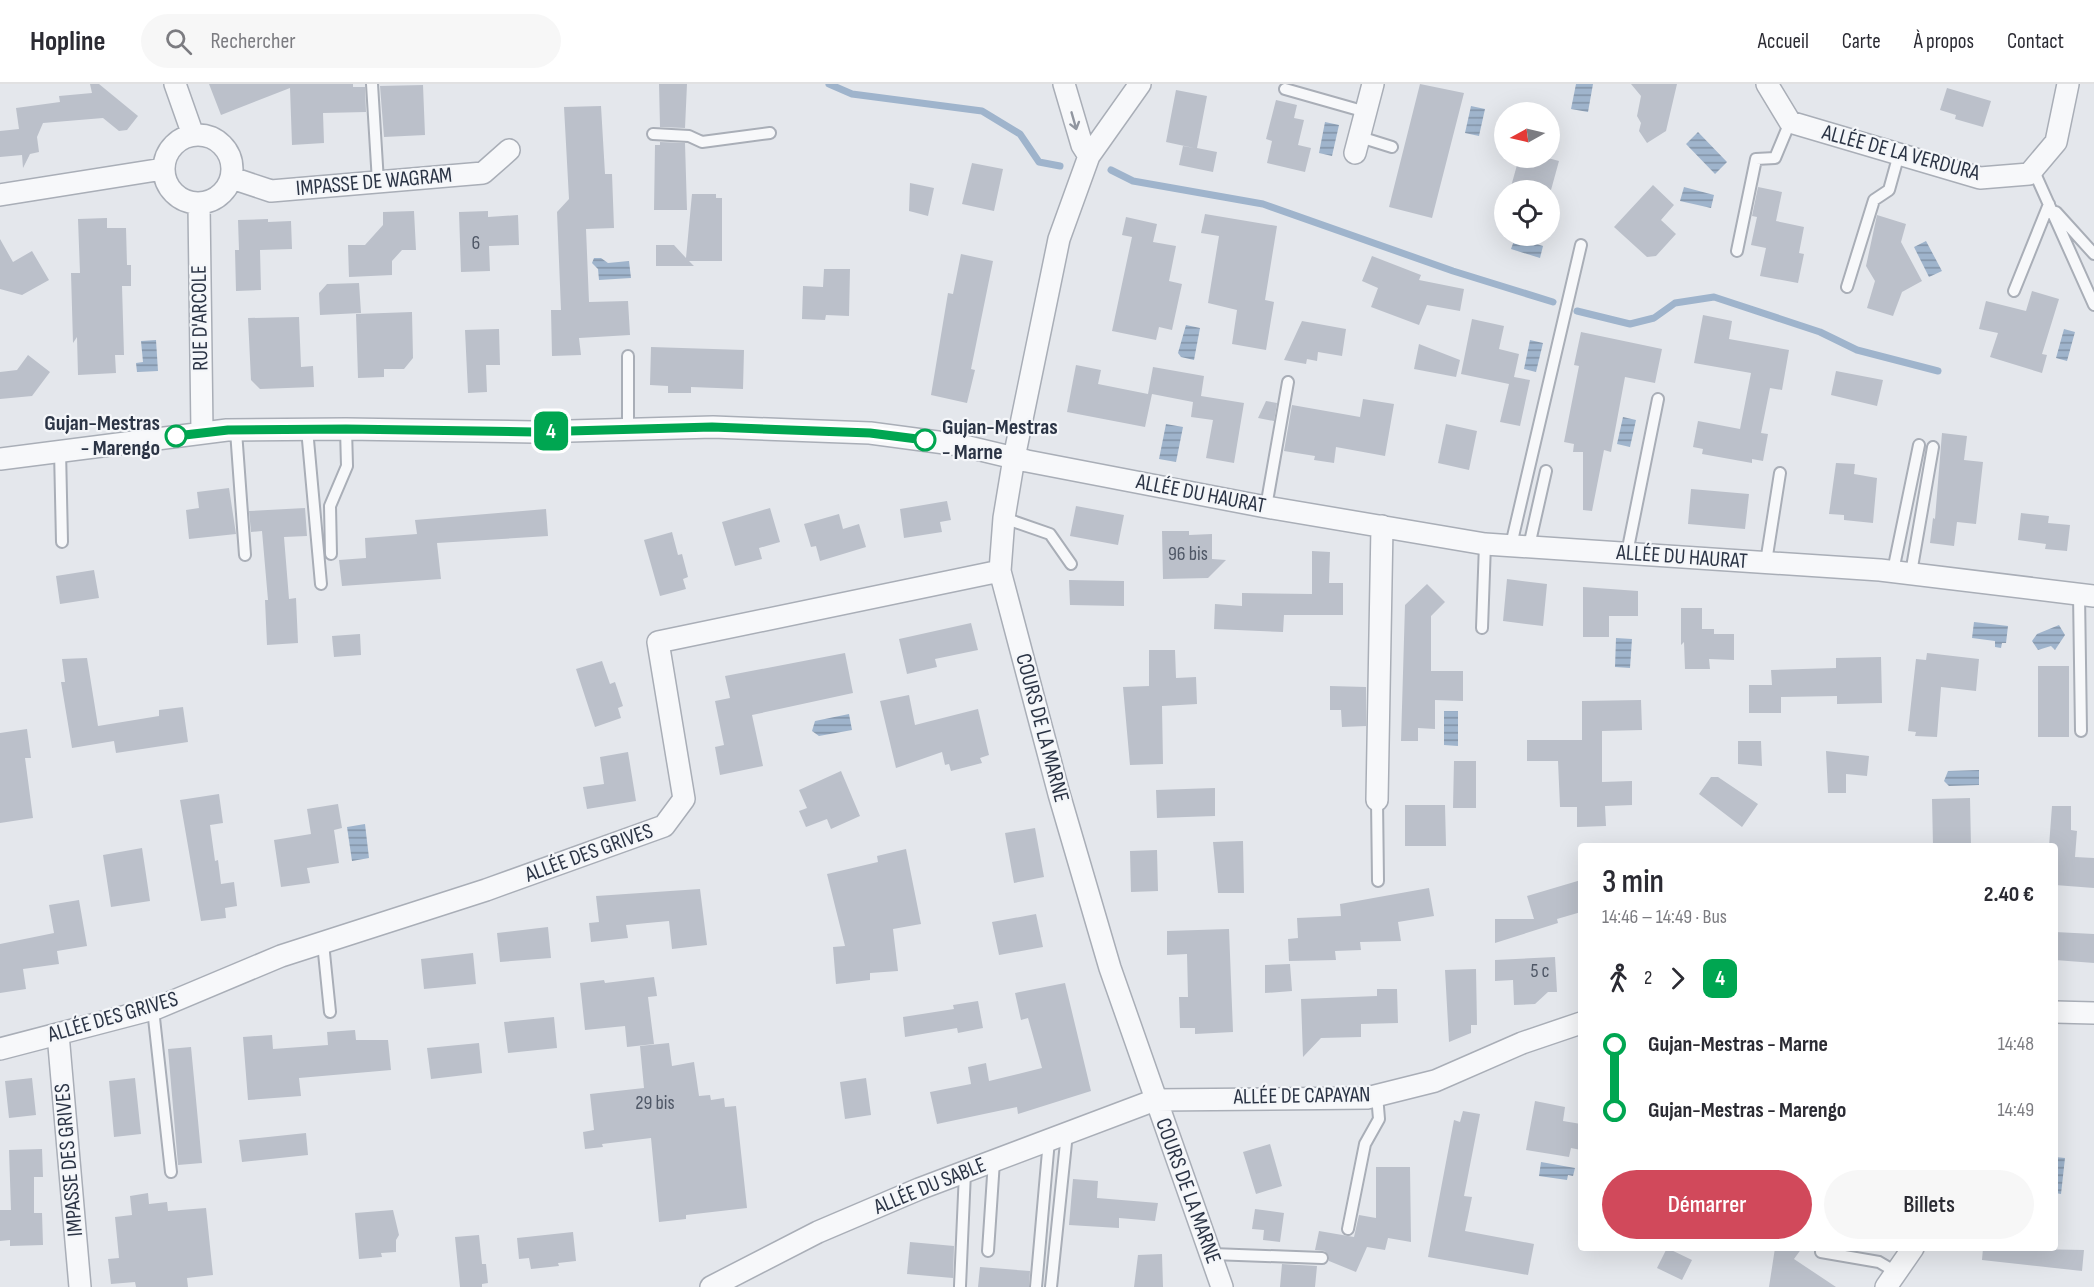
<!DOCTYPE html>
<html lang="fr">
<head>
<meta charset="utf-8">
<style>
  :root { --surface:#fff; --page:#f7f7f7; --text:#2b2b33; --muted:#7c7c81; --line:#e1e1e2; --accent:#d1495b }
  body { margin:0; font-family:"Sofia Sans Condensed",sans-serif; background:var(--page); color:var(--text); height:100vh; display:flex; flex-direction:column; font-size:22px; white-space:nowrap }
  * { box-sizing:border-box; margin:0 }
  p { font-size:20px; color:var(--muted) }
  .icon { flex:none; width:33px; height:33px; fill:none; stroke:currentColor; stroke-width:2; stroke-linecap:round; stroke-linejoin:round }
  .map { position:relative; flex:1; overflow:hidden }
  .drawer { position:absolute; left:1578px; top:759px; width:480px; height:408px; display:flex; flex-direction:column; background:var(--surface); border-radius:6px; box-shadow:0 6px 24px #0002 }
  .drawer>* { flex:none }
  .badge { padding:0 12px; border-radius:9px; font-size:21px; line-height:39px }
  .needle { width:39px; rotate:262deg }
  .buttons { position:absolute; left:1494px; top:18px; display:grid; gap:12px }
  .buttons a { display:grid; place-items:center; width:66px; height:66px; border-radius:50%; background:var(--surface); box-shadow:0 6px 24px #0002; font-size:30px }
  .map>.badge { position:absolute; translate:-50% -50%; box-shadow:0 0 0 3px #fff }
  .legs { display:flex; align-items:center; gap:9px; height:66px; padding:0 24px; font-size:20px }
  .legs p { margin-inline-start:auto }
  .summary { display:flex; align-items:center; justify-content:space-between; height:102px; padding:0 24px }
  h1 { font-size:33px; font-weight:600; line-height:45px }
  .primary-button { display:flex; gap:12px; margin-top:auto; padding:12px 24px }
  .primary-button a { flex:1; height:69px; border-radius:36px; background:var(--accent); color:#fff; font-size:24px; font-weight:600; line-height:69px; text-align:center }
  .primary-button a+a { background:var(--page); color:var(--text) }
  ul { padding:0 24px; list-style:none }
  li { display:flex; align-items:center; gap:21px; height:66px; font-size:22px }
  li i { display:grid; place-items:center; width:9px; height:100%; margin:0 8px; background:currentColor }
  li i::after { content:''; width:15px; height:15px; margin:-8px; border:4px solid; border-radius:50%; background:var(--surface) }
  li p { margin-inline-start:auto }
  li:first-child i { background:linear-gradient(#0000 50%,currentColor 0) }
  li:last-child i { background:linear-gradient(currentColor 50%,#0000 0) }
  header { display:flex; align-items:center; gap:36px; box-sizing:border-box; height:84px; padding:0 30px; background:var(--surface); border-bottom:2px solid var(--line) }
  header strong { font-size:28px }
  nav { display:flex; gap:33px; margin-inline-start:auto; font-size:21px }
  .search { width:420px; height:54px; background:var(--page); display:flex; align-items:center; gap:15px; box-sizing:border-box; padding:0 21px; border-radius:33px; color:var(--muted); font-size:22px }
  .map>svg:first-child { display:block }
</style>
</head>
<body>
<header>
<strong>Hopline</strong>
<div class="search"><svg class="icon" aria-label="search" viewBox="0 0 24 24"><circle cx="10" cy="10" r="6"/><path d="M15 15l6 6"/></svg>Rechercher</div>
<nav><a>Accueil</a><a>Carte</a><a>À propos</a><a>Contact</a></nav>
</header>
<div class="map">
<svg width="2094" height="1203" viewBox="0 0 2094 1203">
  <defs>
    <pattern id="water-rules" width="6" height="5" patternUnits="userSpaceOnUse" patternTransform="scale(1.5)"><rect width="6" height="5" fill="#9fb4cc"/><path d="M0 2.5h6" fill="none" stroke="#8293a7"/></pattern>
  </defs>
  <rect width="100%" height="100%" fill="#e4e7ec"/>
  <path fill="url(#water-rules)" d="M1576 0H1593L1588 28 1571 25Z
    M1471 22 1485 25 1479 52 1465 49Z
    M1325 38 1339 41 1332 72 1319 69Z
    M1698 48 1727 78 1715 90 1686 60Z
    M1684 103 1714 111 1711 124 1680 117Z
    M1515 154 1543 162 1540 174 1511 165Z
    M1926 157 1942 187 1929 193 1914 163Z
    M594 174H601L608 179 629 177 631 194 599 196 598 185 592 179Z
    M1186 241 1200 244 1194 276 1181 273 1178 269Z
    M2064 245 2075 248 2067 277 2056 274Z
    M156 256 158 287 137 288 136 279 143 278 141 257Z
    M1530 256 1543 259 1536 288 1524 285Z
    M1623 333 1636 336 1630 363 1617 360Z
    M1166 340 1183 343 1176 378 1159 375Z
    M1974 538 2008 542 2006 559H2002L2001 564 1995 563V557L1972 554Z
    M2059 541 2065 551 2055 566 2051 562 2038 566 2032 557 2037 550Z
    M1616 554 1632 555 1630 584 1615 583Z
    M1444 627H1458V662L1444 661Z
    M849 630 852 646 819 652 812 647 815 637Z
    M1979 686V701L1949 702 1944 697 1948 687Z
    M365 740 369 774 352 777 347 743Z
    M2055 1073 2065 1074 2061 1110 2055 1109Z
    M1541 1078 1575 1084 1573 1092 1568 1091 1567 1096 1539 1092Z"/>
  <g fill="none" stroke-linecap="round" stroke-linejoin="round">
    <path stroke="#9fb4cc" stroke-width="7" d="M829 0 852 10 982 27 1020 50 1039 78 1060 82
      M1111 86 1133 97 1263 120 1453 187 1553 218
      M1577 227 1630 240 1654 234 1675 219 1714 213 1820 248 1857 266 1938 287"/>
  </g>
  <path fill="#bbc0ca" d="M90 0H99L138 32 127 46 119 47 103 34 43 39 37 53 39 68 30 70 23 84 22 71 0 73V47L19 45 16 24 60 18 59 12 92 9Z
    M209 0H353V3H365L366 28 323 29 324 59 292 61 290 4 221 31Z
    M659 0H687L685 44 660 43Z
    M1420 0 1464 9 1432 134 1389 123Z
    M1631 0H1677L1666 47 1647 59 1639 47 1641 39 1637 32 1641 12Z
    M423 1 425 51 384 53 380 2Z
    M1947 4 1991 17 1983 43 1955 35 1956 31 1940 26Z
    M1176 6 1207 12 1197 64 1217 68 1213 88 1179 81 1183 62 1194 64 1166 58Z
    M1276 16 1297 21 1294 34 1304 36 1298 61 1311 64 1305 88 1267 79 1272 57 1266 55Z
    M601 22 605 90H612L614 144 586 145 589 218 628 217 630 251 579 254 581 271 552 272 551 226H561L557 128 569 115 564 23Z
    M660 58 685 59 687 126H654L655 61H660Z
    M1519 74H1548L1559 77 1551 106H1510Z
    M972 79 1003 85 994 127 962 120Z
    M910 99 934 104 928 132 909 127Z
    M1653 101 1674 121 1661 136 1676 150 1656 172 1647 173 1614 143Z
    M1758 103 1782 108 1776 137 1804 143 1799 169 1804 170 1798 199 1760 192 1766 164 1751 161 1757 133 1752 132Z
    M692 110H716V114H722V177H689L694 182H656V161H674L686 174Z
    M414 127 416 166H402L392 177V191L349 193 348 161H365L383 141V128Z
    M488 127V133L518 131 519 161 489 162 490 187 461 188 459 128Z
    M1205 130 1277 142 1265 216 1274 218 1266 266 1232 260 1237 226 1208 219 1219 152 1201 149Z
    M1877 131 1906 140 1901 158 1922 197 1902 208 1893 232 1867 224 1875 197 1866 182Z
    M1126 133 1157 140 1153 158 1176 162 1169 197 1182 200 1172 246 1159 243 1156 256 1112 247 1132 153 1122 151Z
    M107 134V144H126L127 181H131V202H122L124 271H115L116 289 78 291 77 253 73 259 71 189H80L78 135Z
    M268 135V138L291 137 292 165 260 166 261 206 236 207 235 166H239L238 136Z
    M0 155 13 178 32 167 49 196 22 211 0 205Z
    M961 170 993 177 971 285 975 286 967 319 931 311 948 209 953 210Z
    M1372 172 1421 191 1419 196 1464 205 1460 227 1427 221 1419 241 1371 223 1378 204 1362 197Z
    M824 185H850L849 232 826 231 825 236 802 235 803 202 823 203Z
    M359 199 361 229 320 231 319 209 327 200Z
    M2032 207 2059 215 2042 270 2047 271 2042 289 1990 273 1998 249 1979 245 1986 217 2026 227Z
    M412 228 413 274 404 285H384V293L358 294 356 230Z
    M1703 231 1732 237 1729 255 1789 266 1782 306 1770 304 1761 349 1768 350 1763 377 1752 375V379L1702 370 1703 365 1693 363 1698 337 1740 345 1751 289 1694 279Z
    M299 233 301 283 313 282 314 303 260 305 251 296 248 234Z
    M1472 235 1504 242 1499 265 1519 270 1514 293 1530 296 1520 342 1500 338 1509 300 1461 290Z
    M1302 237 1346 245 1342 272 1318 268 1317 277 1307 275 1306 280 1284 276Z
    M499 245 500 281H486L487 308 468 309 465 246Z
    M1581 248 1662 265 1655 299 1625 293 1611 368 1604 366 1592 427 1583 426V368H1573L1574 360 1564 358 1579 282 1574 281Z
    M1419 260 1460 276 1456 293 1414 285Z
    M651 263 744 266 743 305 691 303V309H668V302L650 301Z
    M28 271 50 288 32 312 0 315V288L17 286Z
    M1076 281 1101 286 1098 300 1148 310 1153 283 1204 292 1201 312 1244 319 1234 379 1206 374 1213 336 1191 333 1193 318 1152 310 1145 343 1067 328Z
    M1836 287 1883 296 1877 322 1831 311Z
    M1363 315 1394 320 1385 372 1336 363 1334 379 1314 376 1315 372 1284 367 1292 321 1360 333Z
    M1266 317 1277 319 1274 337 1258 334Z
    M1446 340 1477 347 1469 386 1438 379Z
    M1942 349 1967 352 1964 376 1983 378 1976 440 1957 438 1954 462 1930 459 1933 434 1935 435Z
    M1836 379 1855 380 1854 390 1877 394 1873 439 1844 436V431L1829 430Z
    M229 404 236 450 189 455 186 426 199 424 197 408Z
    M1691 405 1749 410 1745 445 1688 440Z
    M947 417 951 436 940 438 942 448 904 454 900 425Z
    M1076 422 1124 431 1118 461 1070 452Z
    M305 424 307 452 284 453 289 515 296 514 298 559 267 561 265 516H268L262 447 251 448 249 427Z
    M770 424 780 458 759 464 762 475 735 482 722 438Z
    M546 425 548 452 437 459 441 495 342 502 339 476 366 474 365 454 417 450 415 436Z
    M2021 429 2049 432 2048 439 2070 441 2067 467 2045 465 2046 460 2018 456Z
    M839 430 843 445 859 440 866 463 820 477 816 462 811 463 804 440Z
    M1162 447H1189V451L1212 450V475L1226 476 1208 494 1163 495Z
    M672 448 678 471 682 470 688 493 683 495 686 505 660 512 644 456Z
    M1312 467 1330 468 1329 499H1343V531H1284L1283 548 1214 545 1215 520 1242 522V509L1312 510Z
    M94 486 99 514 60 520 56 492Z
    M1507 495 1547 500 1543 542 1503 537Z
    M1069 496 1124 497V522L1070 521Z
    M1427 500 1445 518 1431 532V587H1463V617L1435 616V645L1418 644V657H1401L1405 521Z
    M1583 503 1638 507V532H1609V553H1583Z
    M1681 524H1702V545H1714V550H1734V576L1709 575 1710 585H1685L1684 558 1681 561Z
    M971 539 978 566 935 575 937 583 907 590 899 555Z
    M360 550 361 571 334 573 332 552Z
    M1149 566H1175L1176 594 1196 593 1197 620 1162 622 1163 680 1130 681 1123 603 1149 602Z
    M845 569 853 609 752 631 763 682 720 691 715 663 724 661 715 617 730 614 725 592Z
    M1927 569 1979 575 1976 607 1941 603 1937 653 1915 652 1916 648 1908 647 1916 575 1926 576Z
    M1881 573 1882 619 1837 620V612L1781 613V629H1749V601H1772L1771 586 1836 584V574Z
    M87 574 98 642 159 632V626L183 623 188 658 116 669 114 657 72 664 61 598H65L62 575Z
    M602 577 610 600 615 598 623 622 618 624 621 634 595 643 576 585Z
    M2038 582H2069V653H2038Z
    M1330 602 1366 603V642L1342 643 1341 626H1330Z
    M909 611 915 641 978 625 989 671 980 674 982 679 951 687 949 680 945 681 942 668 896 684 880 617Z
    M1641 616 1642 646 1602 647V698L1632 697V721L1605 722 1606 742 1577 743V723H1560L1558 677H1527V656H1582V617Z
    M27 645 31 674H25L33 734 0 739V649Z
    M1738 657H1761L1762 682 1738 680Z
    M1826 667 1869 672 1867 692 1846 690V709H1828Z
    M628 668 636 717 587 725 583 703 604 700 600 673Z
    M1454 677H1476V724H1453Z
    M841 687 860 732 831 745 827 735 806 743 799 727 807 724 799 706Z
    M1711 693H1718L1758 720 1742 743 1699 710Z
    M1215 704V732L1157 734 1156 706Z
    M219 710 223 739 210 741 215 777 218 776 221 800 234 798 237 822 225 824 226 834 201 837 180 716Z
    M1970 714 1971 762H1933L1932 715Z
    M338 720 342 744 334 746 339 779 307 784 310 799 281 803 274 756 311 750 307 725Z
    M1405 721H1445L1446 762H1405Z
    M2052 722H2071V746L2077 747 2075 773 2094 774V804L2055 801V762H2049Z
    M1035 744 1044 793 1014 799 1005 749Z
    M1243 757 1244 809H1218L1213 758Z
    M142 764 150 817 111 823 103 771Z
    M906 765 921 840 893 845 898 887 870 889V896L836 900 833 863 845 862 827 790 878 778 877 772Z
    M1157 766 1158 807 1131 808 1130 767Z
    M1581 796V828L1557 835 1558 839 1495 859V835H1534L1527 812Z
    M1429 804 1434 832 1398 838 1401 857 1360 858 1361 866 1335 867 1336 876 1289 877 1288 855 1298 854 1297 834 1341 832 1340 820Z
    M700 805 707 861 672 865 669 837 626 841 628 854 591 858 589 839 599 838 596 812Z
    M79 816 87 862 57 867 59 880 23 885 26 905 0 909V860L54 849 49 821Z
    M1036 830 1043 863 999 871 992 838Z
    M548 843 551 874 500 878 497 849Z
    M1229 845 1233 948 1195 950V944H1180L1179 913H1188L1187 870 1167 871V847Z
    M2055 848 2094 850V879L2055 876Z
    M473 869 476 900 424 905 421 875Z
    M1555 873 1557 908H1548L1535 920 1514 921 1513 896 1495 897V876Z
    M1290 880 1292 907 1265 909V881Z
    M1476 885 1477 941H1471V949L1449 958 1445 886Z
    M654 893 657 912 648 913 654 960 627 963 625 942 585 946 580 899 604 896 605 899Z
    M1065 899 1091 1007 1018 1030 1017 1023 937 1040 930 1008 971 1000 968 983 986 979 989 997 1042 984 1028 934 1021 936 1015 909Z
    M1377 905H1397L1398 939 1361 940V953L1321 954 1303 973 1301 915 1377 912Z
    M978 917 983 944 958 949 957 944 905 953 903 933 954 925 953 921Z
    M554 933 557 964 508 969 504 938Z
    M355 946 356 956H388L391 986 299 994 301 1012 248 1016 243 953 272 951 273 965 328 961 327 948Z
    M479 959 482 989 431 995 427 964Z
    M669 959 672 982 694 978 699 1012 710 1011 711 1016 724 1014 725 1023 736 1022 747 1124 686 1131V1135L659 1138 651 1054 602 1060 603 1063 585 1065 583 1048 594 1046 590 1010 644 1004 640 962Z
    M191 963 202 1079 178 1081 168 965Z
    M32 994 36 1031 9 1034 5 997Z
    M135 994 141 1050 114 1053 109 997Z
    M866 994 871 1031 845 1035 840 998Z
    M1535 1017 1565 1023 1563 1037 1581 1040V1066L1571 1064 1569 1073 1526 1066Z
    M1463 1027 1480 1030 1464 1112 1472 1113 1465 1147 1534 1160 1528 1191 1428 1173 1454 1036 1460 1038Z
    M306 1049 308 1071 242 1078 239 1056Z
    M1270 1060 1282 1102 1256 1110 1243 1068Z
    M42 1065 43 1093H34V1129H42L43 1161 10 1162V1156L0 1157V1126H11L9 1066Z
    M1376 1083H1410L1411 1158 1388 1154 1385 1166 1367 1163 1356 1188 1329 1177 1325 1167 1315 1166 1319 1147 1354 1153 1359 1131 1376 1134Z
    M1073 1095 1098 1097 1097 1114 1158 1119 1155 1137 1119 1134V1144L1069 1141Z
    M148 1109 149 1120 167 1118 168 1127 206 1124 213 1191 187 1194 188 1203H136L135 1198 111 1200 108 1175 119 1174 115 1133 132 1131 130 1112Z
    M1255 1125 1284 1129 1280 1158 1263 1156 1264 1146 1252 1145Z
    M393 1126 399 1151 396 1156V1168L381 1169 382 1173 359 1175 355 1129Z
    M573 1148 576 1177 558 1179 559 1182 531 1185 529 1174 519 1175 517 1154Z
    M479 1151 482 1180H486L488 1199 482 1200V1203H460L455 1153Z
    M910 1158 954 1162 953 1194 907 1190Z
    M1667 1164 1692 1176 1682 1196 1657 1184Z
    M1775 1164H1802L1794 1175 1836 1203H1769Z
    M1983 1164 2084 1166 2082 1187 1982 1176Z
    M1162 1170 1163 1203H1134L1138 1171Z
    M1282 1180 1317 1182 1315 1203H1280Z
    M980 1183 1030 1187 1029 1203H978Z"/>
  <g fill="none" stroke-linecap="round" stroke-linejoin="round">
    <defs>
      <path id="service" d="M372 0 378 98
        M1285 5 1366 28
        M653 50 689 52 702 58 770 49
        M1360 53 1392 63
        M2033 85 2094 221
        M2056 128 2094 170
        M1737 167 1756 75 1775 74 1790 38
        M1847 203 1874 116 1889 106 1899 70
        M2014 207 2049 120
        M307 345 321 500
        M628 345V272
        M236 347 245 471
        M60 366 62 458
        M1266 423 1288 298
        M1004 434 1050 450 1071 480
        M1511 461 1581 161
        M1529 462 1546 387
        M1627 469 1658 315
        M331 470 330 422 347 382 346 345
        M1766 478 1780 389
        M1893 487 1919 361
        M1911 489 1933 363
        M2079 510 2081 647
        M1482 544 1485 460
        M1377 716 1378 797
        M323 859 330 928
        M153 925 171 1088
        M1348 1145 1365 1060 1379 1035 1377 1011
        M988 1167 994 1077
        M1821 1168 1879 1178 1896 1188
        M1212 1170 1322 1174
        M960 1202 965 1088
        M1036 1203 1049 1056
        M1051 1203 1067 1049"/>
      <path id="minor" d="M175 0 193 51
        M1064 0 1082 61 1089 72
        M1140 0 1089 72 1059 155 1014 374 1004 434 1000 487 1059 710 1110 884 1222 1203
        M1767 0 1790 38 1980 94 2029 90 2056 58 2068 0
        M164 85a34 34 0 1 1 68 0a34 34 0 1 1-68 0Z
        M1355 69 1373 0
        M232 94 271 107 483 89 509 66
        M0 111 163 85
        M199 121 202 348
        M0 375 227 346 346 345 534 348 713 343 870 349 960 361 1027 377 1266 423 1485 460 1880 486 2094 512
        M1377 716 1382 442
        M2055 928 2094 929
        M58 950 80 1203
        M0 965 157 924 281 872 486 806 664 742 684 715 658 558 1000 487
        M711 1203 818 1148 919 1105 1155 1016 1367 1014 1435 997 1522 959 1581 939
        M1886 1203 1913 1164"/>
    </defs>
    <use href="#service" stroke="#a9aeb7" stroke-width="14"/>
    <use href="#minor" stroke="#a9aeb7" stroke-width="24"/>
    <use href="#service" stroke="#f7f8fa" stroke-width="10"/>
    <use href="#minor" stroke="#f7f8fa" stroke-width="21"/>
  </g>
  <defs><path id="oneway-shaft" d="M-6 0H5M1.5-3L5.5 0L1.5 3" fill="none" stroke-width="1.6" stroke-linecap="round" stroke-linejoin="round" transform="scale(1.5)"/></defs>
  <use stroke="#9196a0" href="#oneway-shaft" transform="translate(1074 37) rotate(74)"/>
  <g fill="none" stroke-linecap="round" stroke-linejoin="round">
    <defs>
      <path id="line-1" d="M176 352 228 346 346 345 534 348 712 343 870 349 925 356"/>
    </defs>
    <use href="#line-1" stroke="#fff" stroke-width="14"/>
    <use href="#line-1" stroke="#00a651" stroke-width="9"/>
  </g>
  <g fill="#fff" stroke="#00a651" stroke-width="3">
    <circle cx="176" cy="352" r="10"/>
    <circle cx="925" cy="356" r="10"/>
  </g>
  <g text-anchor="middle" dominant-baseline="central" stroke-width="4.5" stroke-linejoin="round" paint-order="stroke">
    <g font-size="20" fill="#4f5766">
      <text x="476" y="159">6</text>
      <text x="1188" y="470">96 bis</text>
      <text x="1540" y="887">5 c</text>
      <text x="655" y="1019">29 bis</text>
    </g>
    <g font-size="22" fill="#2b3445" stroke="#f4f6f9">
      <text transform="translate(1901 69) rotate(15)">ALLÉE DE LA VERDURA</text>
      <text transform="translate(374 98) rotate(-5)">IMPASSE DE WAGRAM</text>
      <text transform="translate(200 234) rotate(-91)">RUE D'ARCOLE</text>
      <text transform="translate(1201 410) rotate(11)">ALLÉE DU HAURAT</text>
      <text transform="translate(1682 473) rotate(4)">ALLÉE DU HAURAT</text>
      <text transform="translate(1042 644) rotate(75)">COURS DE LA MARNE</text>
      <text transform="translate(589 769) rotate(-20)">ALLÉE DES GRIVES</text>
      <text transform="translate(113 933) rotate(-16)">ALLÉE DES GRIVES</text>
      <text transform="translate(1302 1012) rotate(-1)">ALLÉE DE CAPAYAN</text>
      <text transform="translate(69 1076) rotate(-95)">IMPASSE DES GRIVES</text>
      <text transform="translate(930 1102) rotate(-22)">ALLÉE DU SABLE</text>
      <text transform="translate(1188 1107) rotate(70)">COURS DE LA MARNE</text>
    </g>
    <g font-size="22" font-weight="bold" fill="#2b3445" stroke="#f4f6f9" text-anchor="end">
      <text x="160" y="339">Gujan-Mestras<tspan x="160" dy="25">- Marengo</tspan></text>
      <text x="942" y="343" text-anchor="start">Gujan-Mestras<tspan x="942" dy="25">- Marne</tspan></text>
    </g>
  </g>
</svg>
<div class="buttons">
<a><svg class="needle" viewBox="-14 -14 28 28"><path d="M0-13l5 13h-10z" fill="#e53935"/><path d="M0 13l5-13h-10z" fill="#7c7c81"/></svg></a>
<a><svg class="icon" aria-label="locate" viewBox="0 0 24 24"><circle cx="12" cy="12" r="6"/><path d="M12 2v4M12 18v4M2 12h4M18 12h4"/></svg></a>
</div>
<b class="badge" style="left:551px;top:347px;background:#00a651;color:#fff">4</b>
<section class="drawer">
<div class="summary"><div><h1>3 min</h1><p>14:46 – 14:49 · Bus</p></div><b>2.40 €</b></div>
<div class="legs"><svg class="icon" aria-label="walk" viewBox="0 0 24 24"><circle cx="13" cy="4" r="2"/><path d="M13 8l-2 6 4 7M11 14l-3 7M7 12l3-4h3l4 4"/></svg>2<svg class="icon" aria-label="forward" viewBox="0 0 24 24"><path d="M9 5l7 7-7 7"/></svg><b class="badge" style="background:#00a651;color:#fff">4</b></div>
<ul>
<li><i style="color:#00a651"></i><b>Gujan-Mestras - Marne</b><p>14:48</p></li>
<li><i style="color:#00a651"></i><b>Gujan-Mestras - Marengo</b><p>14:49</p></li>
</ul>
<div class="primary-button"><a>Démarrer</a><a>Billets</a></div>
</section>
</div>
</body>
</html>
